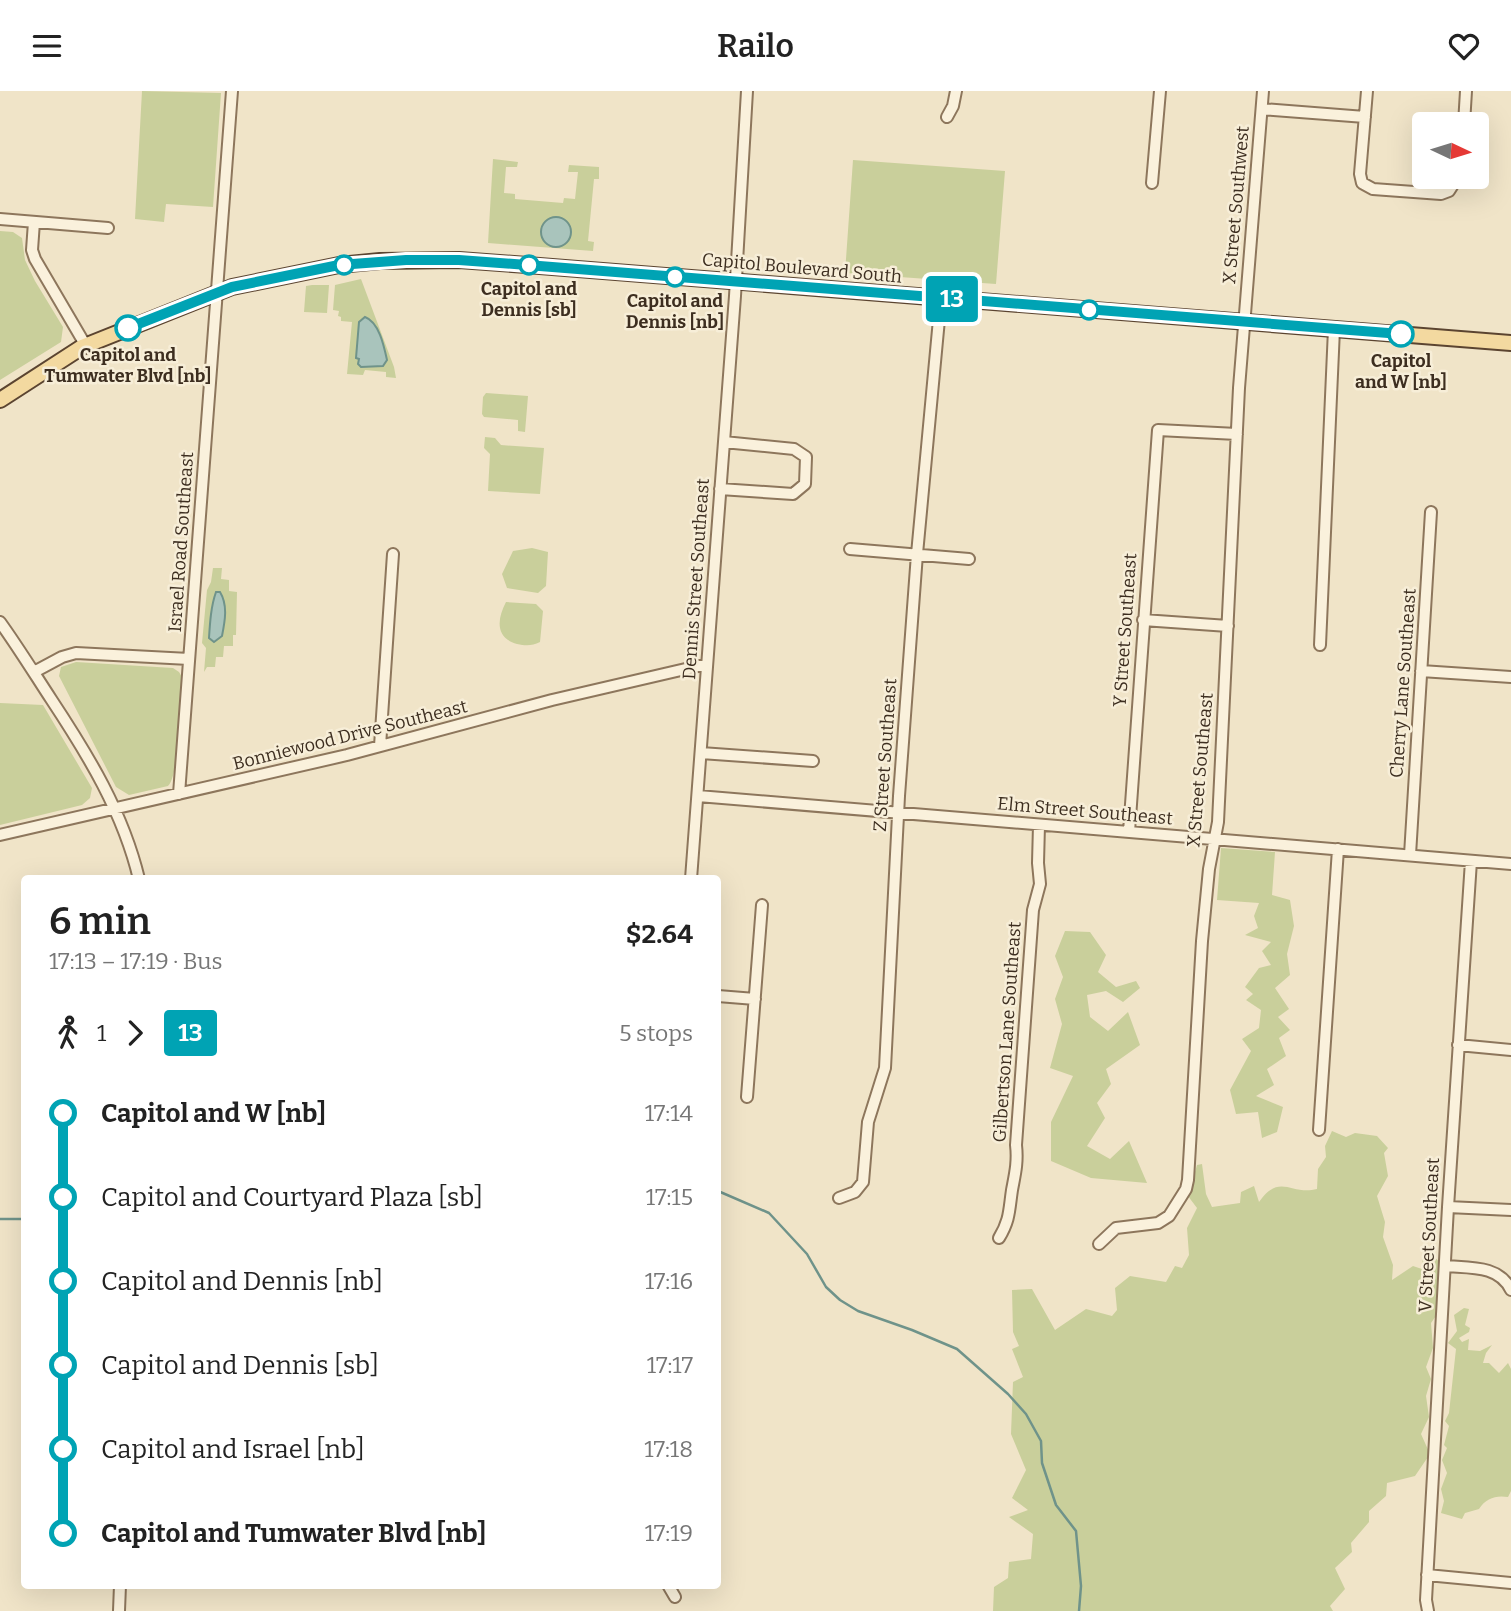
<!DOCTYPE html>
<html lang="en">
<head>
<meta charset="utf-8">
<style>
  :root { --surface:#fff; --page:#f6f6f6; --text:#222; --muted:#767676 }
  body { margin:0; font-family:Bitter,serif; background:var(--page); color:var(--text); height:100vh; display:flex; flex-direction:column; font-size:26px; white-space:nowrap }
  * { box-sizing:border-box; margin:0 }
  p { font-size:23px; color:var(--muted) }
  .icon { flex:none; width:38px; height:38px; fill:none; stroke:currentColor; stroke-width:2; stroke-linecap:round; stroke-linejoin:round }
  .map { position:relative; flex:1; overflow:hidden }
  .panel { position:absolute; left:21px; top:784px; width:700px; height:714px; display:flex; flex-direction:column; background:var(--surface); border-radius:7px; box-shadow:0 7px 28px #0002 }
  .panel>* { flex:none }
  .badge { padding:0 14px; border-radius:5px; font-size:24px; line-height:46px }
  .needle { width:46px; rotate:94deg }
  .tools { position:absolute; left:1412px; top:21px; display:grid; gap:14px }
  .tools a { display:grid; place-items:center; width:77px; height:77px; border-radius:7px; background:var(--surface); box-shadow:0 7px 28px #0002; font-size:35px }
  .map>.badge { position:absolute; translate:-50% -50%; box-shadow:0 0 0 4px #fff }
  .legs { display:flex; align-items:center; gap:10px; height:77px; padding:0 28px; font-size:23px }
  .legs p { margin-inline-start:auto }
  .overview { display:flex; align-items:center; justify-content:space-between; height:119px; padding:0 28px }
  h1 { font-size:38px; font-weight:600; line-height:52px }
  ul { padding:0 28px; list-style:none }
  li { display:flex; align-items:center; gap:24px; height:84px; font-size:26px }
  li i { display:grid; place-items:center; width:10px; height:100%; margin:0 9px; background:currentColor }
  li i::after { content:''; width:18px; height:18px; margin:-9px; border:5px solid; border-radius:50%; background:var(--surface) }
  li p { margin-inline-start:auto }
  li:first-child i { background:linear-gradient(#0000 50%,currentColor 0) }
  li:last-child i { background:linear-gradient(currentColor 50%,#0000 0) }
  header { display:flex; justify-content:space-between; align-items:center; height:91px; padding:0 28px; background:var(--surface); font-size:32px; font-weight:600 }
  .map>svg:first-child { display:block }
</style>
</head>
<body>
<header><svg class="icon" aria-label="menu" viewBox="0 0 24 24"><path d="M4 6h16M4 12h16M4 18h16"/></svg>Railo<svg class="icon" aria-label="heart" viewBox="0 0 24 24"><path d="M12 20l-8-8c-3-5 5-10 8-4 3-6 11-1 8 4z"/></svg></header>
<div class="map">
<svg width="1511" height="1520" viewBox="0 0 1511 1520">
  <rect width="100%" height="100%" fill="#f0e4c8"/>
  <path fill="#c9cf9b" d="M142 0 221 2 213 116 166 113 164 131 135 128Z
    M493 68 518 71 517 76H506L504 102 515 103V108L563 112 564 107 575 108 578 81H568L569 74 599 76V88H594L588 150 594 151 593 160 488 152Z
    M853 69 1005 80 996 193 845 182Z
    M0 140 13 141 22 147 25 169 35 190 63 236 61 251 0 289Z
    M361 188 394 276 396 287 386 286V281L365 279 363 284 347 283 352 231 341 230V226L338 225 339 220 333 219 335 194Z
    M312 194H329L327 222 304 221 306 195Z
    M486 302 528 305 525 341 518 340V329L484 326 482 323 483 306Z
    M485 346 495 347 501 354 544 357 540 403 488 400 490 363 484 357Z
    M532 457 548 461 546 495 538 502 507 497 502 483 513 460Z
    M213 477H222L221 488 229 489V500L237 501 236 544H233V555H224L223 566H216L215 576H207L204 581 206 557 202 552 207 499 211 491Z
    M506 511 536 513 543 520 540 551C532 555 526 555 517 553 495 547 497 528 506 511Z
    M76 571 173 577 179 581 182 586C181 606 180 683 168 695L129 704 116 696 59 585 61 576Z
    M0 612 43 614 92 697 90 707 82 714 0 734Z
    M1221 757 1275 761 1272 804 1290 809 1294 835 1287 863 1290 884 1275 897 1289 918 1278 926 1290 939 1279 947 1286 965 1267 978 1274 994 1256 1005 1283 1016 1277 1041 1262 1047 1258 1021 1236 1023 1230 999 1251 960 1242 948 1259 937 1261 919 1246 909 1253 903 1245 896 1259 877 1271 874 1262 860 1271 851 1245 844 1258 837 1254 825 1259 812 1217 809Z
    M1065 840 1090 841 1106 864 1098 881 1116 896 1136 890 1140 897 1123 911 1106 900 1087 904 1090 926 1108 940 1128 921 1140 954 1106 978 1111 993 1097 1012 1105 1027 1087 1055 1110 1068 1129 1050 1147 1092 1091 1087 1051 1070V1031L1073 985 1050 977 1062 933 1055 908 1063 886 1055 865Z
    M1332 1040 1346 1046 1355 1042 1377 1045 1388 1057 1384 1062 1388 1085 1377 1105 1385 1131 1383 1146 1393 1174 1392 1189 1413 1175 1422 1178 1423 1163H1430L1444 1174 1440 1219 1431 1232 1433 1257 1426 1276 1431 1288 1426 1305 1429 1326 1421 1343 1430 1363 1415 1385 1387 1392 1386 1405 1369 1420V1431L1351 1452 1352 1461 1335 1477 1345 1498 1330 1515 1333 1520H993L994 1496 1008 1487 1009 1471 1031 1468 1033 1443 1009 1426 1028 1419 1012 1407 1026 1379 1011 1343 1013 1291 1023 1286 1012 1258 1019 1255 1013 1241 1012 1199 1032 1198 1055 1239 1086 1218 1112 1225 1117 1219 1115 1197 1130 1185 1166 1191 1175 1175 1182 1177 1189 1164 1187 1137 1197 1117 1188 1105 1197 1074 1202 1073 1206 1103 1212 1116 1240 1112 1241 1101 1254 1095 1259 1111C1280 1081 1291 1105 1317 1098L1318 1078 1326 1066 1325 1055Z
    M1464 1217 1469 1218 1465 1234 1470 1237 1469 1241 1459 1247 1462 1251 1469 1248 1468 1259 1480 1260 1492 1254 1486 1262 1483 1272H1489L1499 1282 1508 1272 1511 1278V1400L1508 1406C1496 1404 1486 1407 1479 1418L1465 1422 1462 1428 1441 1422 1444 1410 1441 1398 1447 1382 1442 1369 1447 1357 1444 1354 1449 1335 1445 1330 1449 1322 1456 1258 1448 1252 1457 1240 1454 1224Z"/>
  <path fill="#a9c4bc" stroke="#6f938a" stroke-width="2" d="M541 141a15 15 0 1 1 30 0a15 15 0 1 1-30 0Z
    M365 226C379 231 384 255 387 269L383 275 361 276 358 273 359 268 356 267 359 231Z
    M216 501H220C228 514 225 530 222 545L214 551 209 547C210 531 211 515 216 501Z"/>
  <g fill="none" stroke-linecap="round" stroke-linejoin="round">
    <path stroke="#6f938a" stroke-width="2.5" d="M718 1100 769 1122 807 1163 826 1196 840 1209 858 1220 912 1239 957 1258 1008 1303 1026 1323 1041 1350 1042 1372 1056 1414 1076 1440 1081 1495 1079 1520
      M0 1128H24"/>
    <defs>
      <path id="minor" d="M1367 0 1360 83 1362 92 1373 98 1441 103 1449 100 1458 86
        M1262 18 1365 26
        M947 26 953 15 956 0
        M1464 33 1466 0
        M1152 92 1160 0
        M0 128 108 137
        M34 131 32 159 35 168 86 255
        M720 398 793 403 805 393 806 366 794 358 724 351
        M850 458 969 468
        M1143 529 1228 535
        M0 531C18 556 34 582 51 608 88 664 123 721 139 788
        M1320 554 1334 238
        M1421 580 1511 586
        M34 581 62 566 76 562 189 568
        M380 655 393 463
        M701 662 813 670
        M179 703 232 0
        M698 705 1511 773
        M1129 741 1158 339 1237 343
        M0 744 347 664 552 609 707 573
        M1410 764 1431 421
        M691 788 735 205 747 0
        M718 905 755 908
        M1458 954 1511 959
        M747 1006 762 814
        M1319 1039 1338 758
        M839 1107 855 1101 863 1091 868 1031 885 977 899 705 917 463 941 207
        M1448 1116 1511 1119
        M999 1147C1010 1129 1009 1119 1012 1099 1015 1083 1018 1071 1016 1054L1033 819 1040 793 1038 772 1039 734
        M1099 1153 1116 1137 1158 1132 1169 1125 1186 1098 1188 1089 1202 850 1209 778 1218 731 1239 297 1263 0
        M1446 1175C1470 1177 1499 1174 1511 1199
        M1427 1484 1511 1492
        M668 1494 675 1506
        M119 1520 120 1494
        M1428 1520 1426 1509 1448 1116 1471 770"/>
      <path id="major" d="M0 309 82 256 232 196 339 174 380 170 459 169 527 174 1511 252"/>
    </defs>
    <use href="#minor" stroke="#8d765c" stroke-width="14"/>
    <use href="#major" stroke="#5b4430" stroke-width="18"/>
    <use href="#minor" stroke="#faf1dc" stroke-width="10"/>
    <use href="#major" stroke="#f3d9a0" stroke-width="14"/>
  </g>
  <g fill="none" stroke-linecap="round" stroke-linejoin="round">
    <defs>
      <path id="line-1" d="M128 237 232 196 339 174 406 169H459L527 174 1401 243"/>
    </defs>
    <use href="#line-1" stroke="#fff" stroke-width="16"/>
    <use href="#line-1" stroke="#00a3b4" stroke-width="10"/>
  </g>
  <g fill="#fff" stroke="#00a3b4" stroke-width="3.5">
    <circle cx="344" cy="174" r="9"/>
    <circle cx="529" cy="174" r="9"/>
    <circle cx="675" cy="186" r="9"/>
    <circle cx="1089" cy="219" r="9"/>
    <circle cx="128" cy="237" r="12"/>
    <circle cx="1401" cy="243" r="12"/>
  </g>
  <g text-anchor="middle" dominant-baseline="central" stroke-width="5" stroke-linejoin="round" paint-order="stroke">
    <g font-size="18" fill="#3d2e20" stroke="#f7eed8">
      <text transform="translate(1236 114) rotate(-85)">X Street Southwest</text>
      <text transform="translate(802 177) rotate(5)">Capitol Boulevard South</text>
      <text transform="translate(181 451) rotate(-86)">Israel Road Southeast</text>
      <text transform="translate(696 488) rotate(-86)">Dennis Street Southeast</text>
      <text transform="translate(1125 539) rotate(-86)">Y Street Southeast</text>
      <text transform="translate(1403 592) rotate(-86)">Cherry Lane Southeast</text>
      <text transform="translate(350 644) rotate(-14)">Bonniewood Drive Southeast</text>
      <text transform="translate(885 664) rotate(-86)">Z Street Southeast</text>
      <text transform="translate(1200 679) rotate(-85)">X Street Southeast</text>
      <text transform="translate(1085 720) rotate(5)">Elm Street Southeast</text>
      <text transform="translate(1007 941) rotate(-86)">Gilbertson Lane Southeast</text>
      <text transform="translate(1429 1144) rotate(-87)">V Street Southeast</text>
    </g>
    <g font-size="18" font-weight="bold" fill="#3d2e20" stroke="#f7eed8">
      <text x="529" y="198">Capitol and<tspan x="529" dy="21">Dennis [sb]</tspan></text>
      <text x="675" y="210">Capitol and<tspan x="675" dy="21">Dennis [nb]</tspan></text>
      <text x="128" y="264">Capitol and<tspan x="128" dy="21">Tumwater Blvd [nb]</tspan></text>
      <text x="1401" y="270">Capitol<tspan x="1401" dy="21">and W [nb]</tspan></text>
    </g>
  </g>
</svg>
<div class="tools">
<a><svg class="needle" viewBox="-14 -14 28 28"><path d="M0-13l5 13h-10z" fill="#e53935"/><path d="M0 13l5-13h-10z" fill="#767676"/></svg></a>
</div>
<b class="badge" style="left:952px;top:208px;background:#00a3b4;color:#fff">13</b>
<section class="panel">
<div class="overview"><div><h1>6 min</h1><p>17:13 – 17:19 · Bus</p></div><b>$2.64</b></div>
<div class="legs"><svg class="icon" aria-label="walk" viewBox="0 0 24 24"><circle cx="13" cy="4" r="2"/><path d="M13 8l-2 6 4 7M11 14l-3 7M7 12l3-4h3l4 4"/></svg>1<svg class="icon" aria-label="forward" viewBox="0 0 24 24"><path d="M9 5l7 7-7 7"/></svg><b class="badge" style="background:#00a3b4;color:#fff">13</b><p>5 stops</p></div>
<ul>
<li><i style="color:#00a3b4"></i><b>Capitol and W [nb]</b><p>17:14</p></li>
<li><i style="color:#00a3b4"></i><span>Capitol and Courtyard Plaza [sb]</span><p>17:15</p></li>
<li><i style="color:#00a3b4"></i><span>Capitol and Dennis [nb]</span><p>17:16</p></li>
<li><i style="color:#00a3b4"></i><span>Capitol and Dennis [sb]</span><p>17:17</p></li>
<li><i style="color:#00a3b4"></i><span>Capitol and Israel [nb]</span><p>17:18</p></li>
<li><i style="color:#00a3b4"></i><b>Capitol and Tumwater Blvd [nb]</b><p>17:19</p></li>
</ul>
</section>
</div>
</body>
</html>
